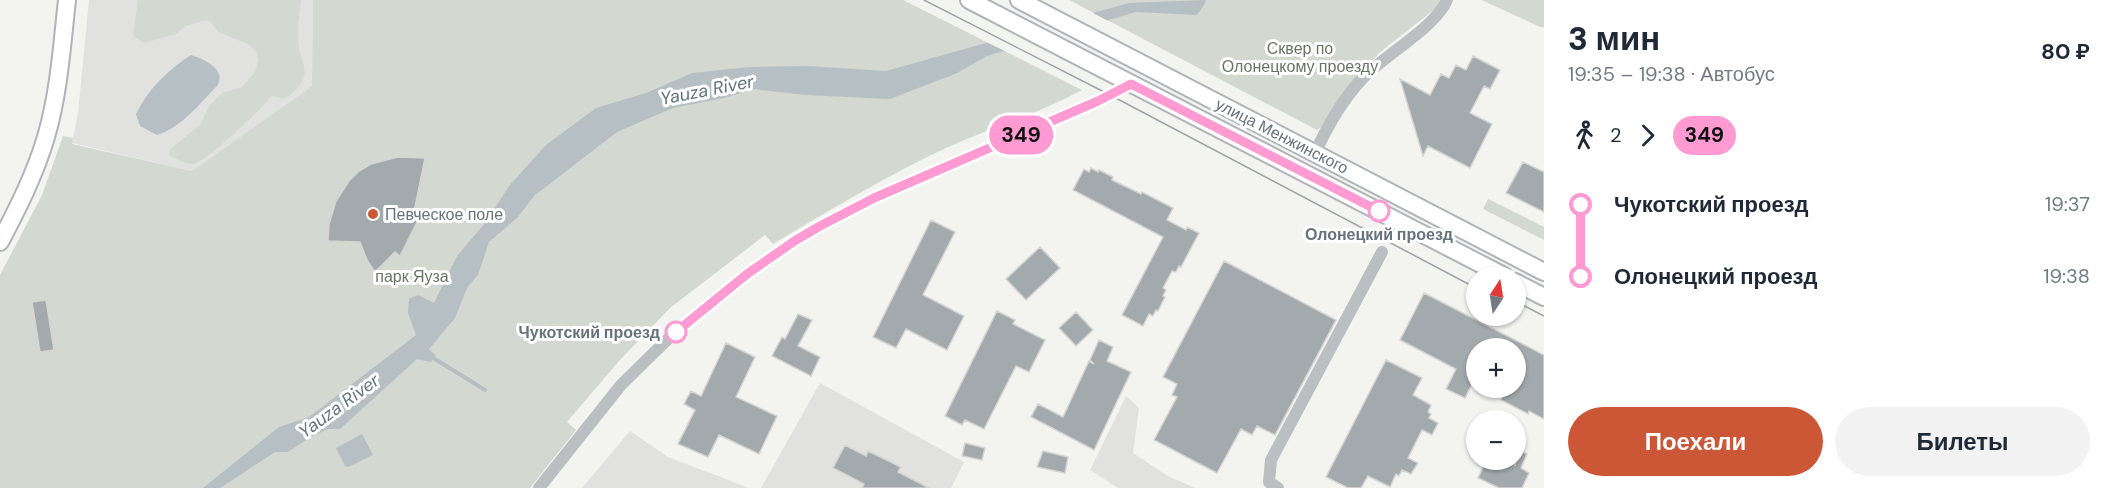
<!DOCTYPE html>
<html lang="ru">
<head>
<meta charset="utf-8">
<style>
  :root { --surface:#fff; --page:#f2f2f3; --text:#1f2937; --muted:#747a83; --accent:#cc5737 }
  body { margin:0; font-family:"DM Sans",sans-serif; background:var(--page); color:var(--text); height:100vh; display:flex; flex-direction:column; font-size:22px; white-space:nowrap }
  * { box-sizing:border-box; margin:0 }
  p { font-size:20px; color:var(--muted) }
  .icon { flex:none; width:33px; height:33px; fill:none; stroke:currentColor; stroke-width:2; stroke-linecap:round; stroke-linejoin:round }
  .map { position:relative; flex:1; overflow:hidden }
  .details { display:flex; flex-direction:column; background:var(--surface); width:570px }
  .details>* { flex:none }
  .badge { padding:0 12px; border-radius:20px; font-size:21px; line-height:39px }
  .needle { width:39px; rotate:12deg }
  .fabs { position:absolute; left:1466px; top:266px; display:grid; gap:12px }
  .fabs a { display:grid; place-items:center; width:60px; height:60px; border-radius:50%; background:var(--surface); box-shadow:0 2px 4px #0004; font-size:30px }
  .map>.badge { position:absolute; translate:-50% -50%; box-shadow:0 0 0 3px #fff }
  .legs { display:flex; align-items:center; gap:9px; height:66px; padding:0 24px; font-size:20px }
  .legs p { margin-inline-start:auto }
  .head { display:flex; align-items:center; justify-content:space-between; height:102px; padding:0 24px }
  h1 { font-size:33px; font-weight:800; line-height:45px }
  .button { display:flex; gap:12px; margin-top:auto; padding:12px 24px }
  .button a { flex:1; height:69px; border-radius:36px; background:var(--accent); color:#fff; font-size:24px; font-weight:800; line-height:69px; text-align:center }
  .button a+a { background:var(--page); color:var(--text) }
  ul { padding:0 24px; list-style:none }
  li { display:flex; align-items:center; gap:21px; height:72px; font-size:22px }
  li i { display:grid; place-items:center; width:9px; height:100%; margin:0 8px; background:currentColor }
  li i::after { content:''; width:15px; height:15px; margin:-8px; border:4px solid; border-radius:50%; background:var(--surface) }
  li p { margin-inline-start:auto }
  li:first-child i { background:linear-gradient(#0000 50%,currentColor 0) }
  li:last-child i { background:linear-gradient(currentColor 50%,#0000 0) }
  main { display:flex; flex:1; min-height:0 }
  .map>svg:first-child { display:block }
</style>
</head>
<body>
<main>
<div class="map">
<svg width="1544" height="488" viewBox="0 0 1544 488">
  <rect width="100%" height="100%" fill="#f3f3f0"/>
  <path fill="#e1e2e0" d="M89 0H313L312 86 192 171 72 143 78 113Z
    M820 383 964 462 951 488H761Z
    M1126 396 1139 408 1133 453 1168 476 1195 488H1118L1090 470Z
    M630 431 668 457 749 488H582Z"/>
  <path fill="#d3d8d0" d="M138 0H301C300 12 297 27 298 39 301 70 317 74 285 99L272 96C261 109 207 162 193 164 185 164 177 159 170 156L169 150 201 124 209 106 222 93 242 87 255 72 258 60 257 53 248 44 218 32 210 21 206 20 186 26 176 34 144 43 133 36Z
    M313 0H903L1082 90C1038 114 991 128 946 148 886 176 830 210 773 244L765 235 670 308 619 361 567 422 576 430 530 488H0V275L42 195 63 136 73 138 72 144 192 171 312 86Z
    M1069 0H1440L1436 8 1379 53 1351 84 1323 126 1317 130Z
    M1482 0H1544V27H1540Z
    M1488 199 1544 227V240L1483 209Z"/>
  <path fill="#b6bfc3" d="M1206 0 1204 5 1197 15 1136 12 987 56 957 73 890 99 805 95 754 89 724 98 673 108 617 132 534 196 518 217 489 242 478 275 467 288 455 318 429 349 436 356 431 362 417 359 340 429H328L309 438 288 452H275L220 488H203L279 427 309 417 416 335 408 313 409 299 418 295 434 303 457 256 486 222 509 186 546 145 596 108 646 93 692 73 750 67 807 66 886 71 1129 3Z
    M191 55C205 59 227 70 217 86 200 103 181 128 157 135L140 126 136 114C148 89 168 70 191 55Z
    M362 434 373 455 348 467 345 466 336 448Z"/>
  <path fill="#f3f3f0" d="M1091 12 1112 23 1009 53 982 40Z"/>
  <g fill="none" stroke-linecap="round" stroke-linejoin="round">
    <path stroke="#b6bfc3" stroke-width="4" d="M435 359 485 390"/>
  </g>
  <path fill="#a3aaae" stroke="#d4d4d3" stroke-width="1.5" d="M1473 56 1500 70 1490 89 1484 86 1470 113 1492 124 1470 168 1428 146 1423 156 1400 79 1430 95 1441 74 1449 78 1456 65 1466 70Z
    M398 157 425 158 413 217 418 220 400 256 395 252 375 272 367 260 360 242 328 241 329 224 336 201 349 181 359 171 371 164Z
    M1523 162 1544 172V212L1506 193Z
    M1091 168 1098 172 1099 170 1113 177 1112 180 1135 191 1141 194 1142 192 1173 208 1167 220 1186 230 1187 227 1199 233 1181 267 1179 266 1176 272 1172 271 1163 288 1166 290 1163 296 1165 297 1158 311 1156 310 1153 316 1149 314 1143 326 1122 315 1163 237 1073 190 1084 169 1089 172Z
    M931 220 955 232 923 295 964 316 947 350 906 329 896 348 873 337Z
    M1040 247 1060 268 1026 300 1006 279Z
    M1224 261 1336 320 1275 435 1257 426 1252 435 1241 429 1217 473 1154 440 1177 397 1172 395 1177 384 1163 377Z
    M1424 293 1544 355V419L1529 411 1528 414 1501 400 1502 397 1482 387H1515V348H1476V384L1473 382 1465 398 1446 389 1456 369 1400 340Z
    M46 300 54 350 40 352 32 302Z
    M997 311 1015 320 1013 324 1045 340 1029 372 1016 366 984 429 965 420 962 425 945 416Z
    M1076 312 1093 330 1076 346 1059 328Z
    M798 314 812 320 798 346 820 357 811 376 772 356 782 337 785 339Z
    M1099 340 1113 347 1107 361 1131 372 1094 450 1031 417 1038 404 1063 417 1089 361 1094 364 1090 360Z
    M726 343 755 357 736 397 777 416 759 454 719 435 708 457 678 444 695 410 684 404 691 391 701 396Z
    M1386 360 1422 378 1413 395 1431 405 1428 412 1431 414 1429 418 1438 423 1432 435 1422 430 1408 458 1418 463 1411 474 1402 470 1399 476 1396 474 1390 487 1368 476 1361 488H1348L1326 477Z
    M965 443 985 448 982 460 962 456Z
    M845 445 866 456 868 451 901 467 898 472 929 488H862L864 484 833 468Z
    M1515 448 1527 454 1521 468 1529 473 1522 488H1499L1478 478 1487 459H1502L1515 465Z
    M1043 451 1068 457 1065 473 1037 467Z"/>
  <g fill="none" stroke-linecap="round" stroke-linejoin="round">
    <defs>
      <path id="secondary" d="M969 0 1504 276
        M1019 0 1544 272
        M0 242C18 208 35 174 46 137 59 93 62 45 67 0
        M1515 282 1544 297"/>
    </defs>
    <use href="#secondary" stroke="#b0b4b8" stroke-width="20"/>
    <path stroke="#bbbfc1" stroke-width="12" d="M1315 153C1327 127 1342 100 1362 79 1384 55 1435 28 1447 0
      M539 488 621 385 673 334 747 274 778 252 820 226 874 198 1098 101 1131 84
      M1278 488 1269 482 1271 460 1382 252"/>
    <use href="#secondary" stroke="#fff" stroke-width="16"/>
    <path stroke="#9da3a7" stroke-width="1.5" d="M924 0 1110 95 1476 288
      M1515 301 1544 316"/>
  </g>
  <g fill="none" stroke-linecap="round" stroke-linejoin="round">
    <defs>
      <path id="line-1" d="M676 332 747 274 796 240 820 226 874 198 1098 101 1131 84 1379 211"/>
    </defs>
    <use href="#line-1" stroke="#fff" stroke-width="14"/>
    <use href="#line-1" stroke="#ff9ad2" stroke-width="9"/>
  </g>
  <g fill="#fff" stroke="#ff9ad2" stroke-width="3">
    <circle cx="1379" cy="211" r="10"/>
    <circle cx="676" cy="332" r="10"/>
  </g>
  <circle fill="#cc5737" stroke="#fff" stroke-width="2" cx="373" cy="214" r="6"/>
  <g text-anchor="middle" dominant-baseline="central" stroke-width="6" stroke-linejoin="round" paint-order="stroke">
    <g font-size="16" fill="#687564" stroke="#fff">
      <text x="1300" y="48">Сквер по<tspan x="1300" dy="18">Олонецкому проезду</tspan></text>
      <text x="412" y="276">парк Яуза</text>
    </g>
    <g font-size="16" fill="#66737d" stroke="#fff">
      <text transform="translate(1282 136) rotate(27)">улица Менжинского</text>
    </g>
    <g font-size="16" fill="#66737d" stroke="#fff" text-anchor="start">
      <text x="385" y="214">Певческое поле</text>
    </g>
    <g font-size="16" font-weight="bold" fill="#66737d" stroke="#fff">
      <text x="1379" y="234">Олонецкий проезд</text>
      <text x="660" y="332" text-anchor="end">Чукотский проезд</text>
    </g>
    <g font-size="18" font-style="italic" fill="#62747b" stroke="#fff">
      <text transform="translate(707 90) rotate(-11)">Yauza River</text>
      <text transform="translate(339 406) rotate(-36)">Yauza River</text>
    </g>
  </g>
</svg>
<div class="fabs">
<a><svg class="needle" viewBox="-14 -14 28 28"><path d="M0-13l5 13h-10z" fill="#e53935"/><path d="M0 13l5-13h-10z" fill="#747a83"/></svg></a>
<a>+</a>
<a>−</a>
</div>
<b class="badge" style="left:1021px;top:135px;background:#ff9ad2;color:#111">349</b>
</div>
<section class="details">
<div class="head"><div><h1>3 мин</h1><p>19:35 – 19:38 · Автобус</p></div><b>80 ₽</b></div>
<div class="legs"><svg class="icon" aria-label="walk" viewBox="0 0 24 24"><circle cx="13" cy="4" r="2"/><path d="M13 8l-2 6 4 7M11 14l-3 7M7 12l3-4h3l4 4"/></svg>2<svg class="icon" aria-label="forward" viewBox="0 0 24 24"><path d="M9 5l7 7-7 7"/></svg><b class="badge" style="background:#ff9ad2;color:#111">349</b></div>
<ul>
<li><i style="color:#ff9ad2"></i><b>Чукотский проезд</b><p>19:37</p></li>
<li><i style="color:#ff9ad2"></i><b>Олонецкий проезд</b><p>19:38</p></li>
</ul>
<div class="button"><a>Поехали</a><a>Билеты</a></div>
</section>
</main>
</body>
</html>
